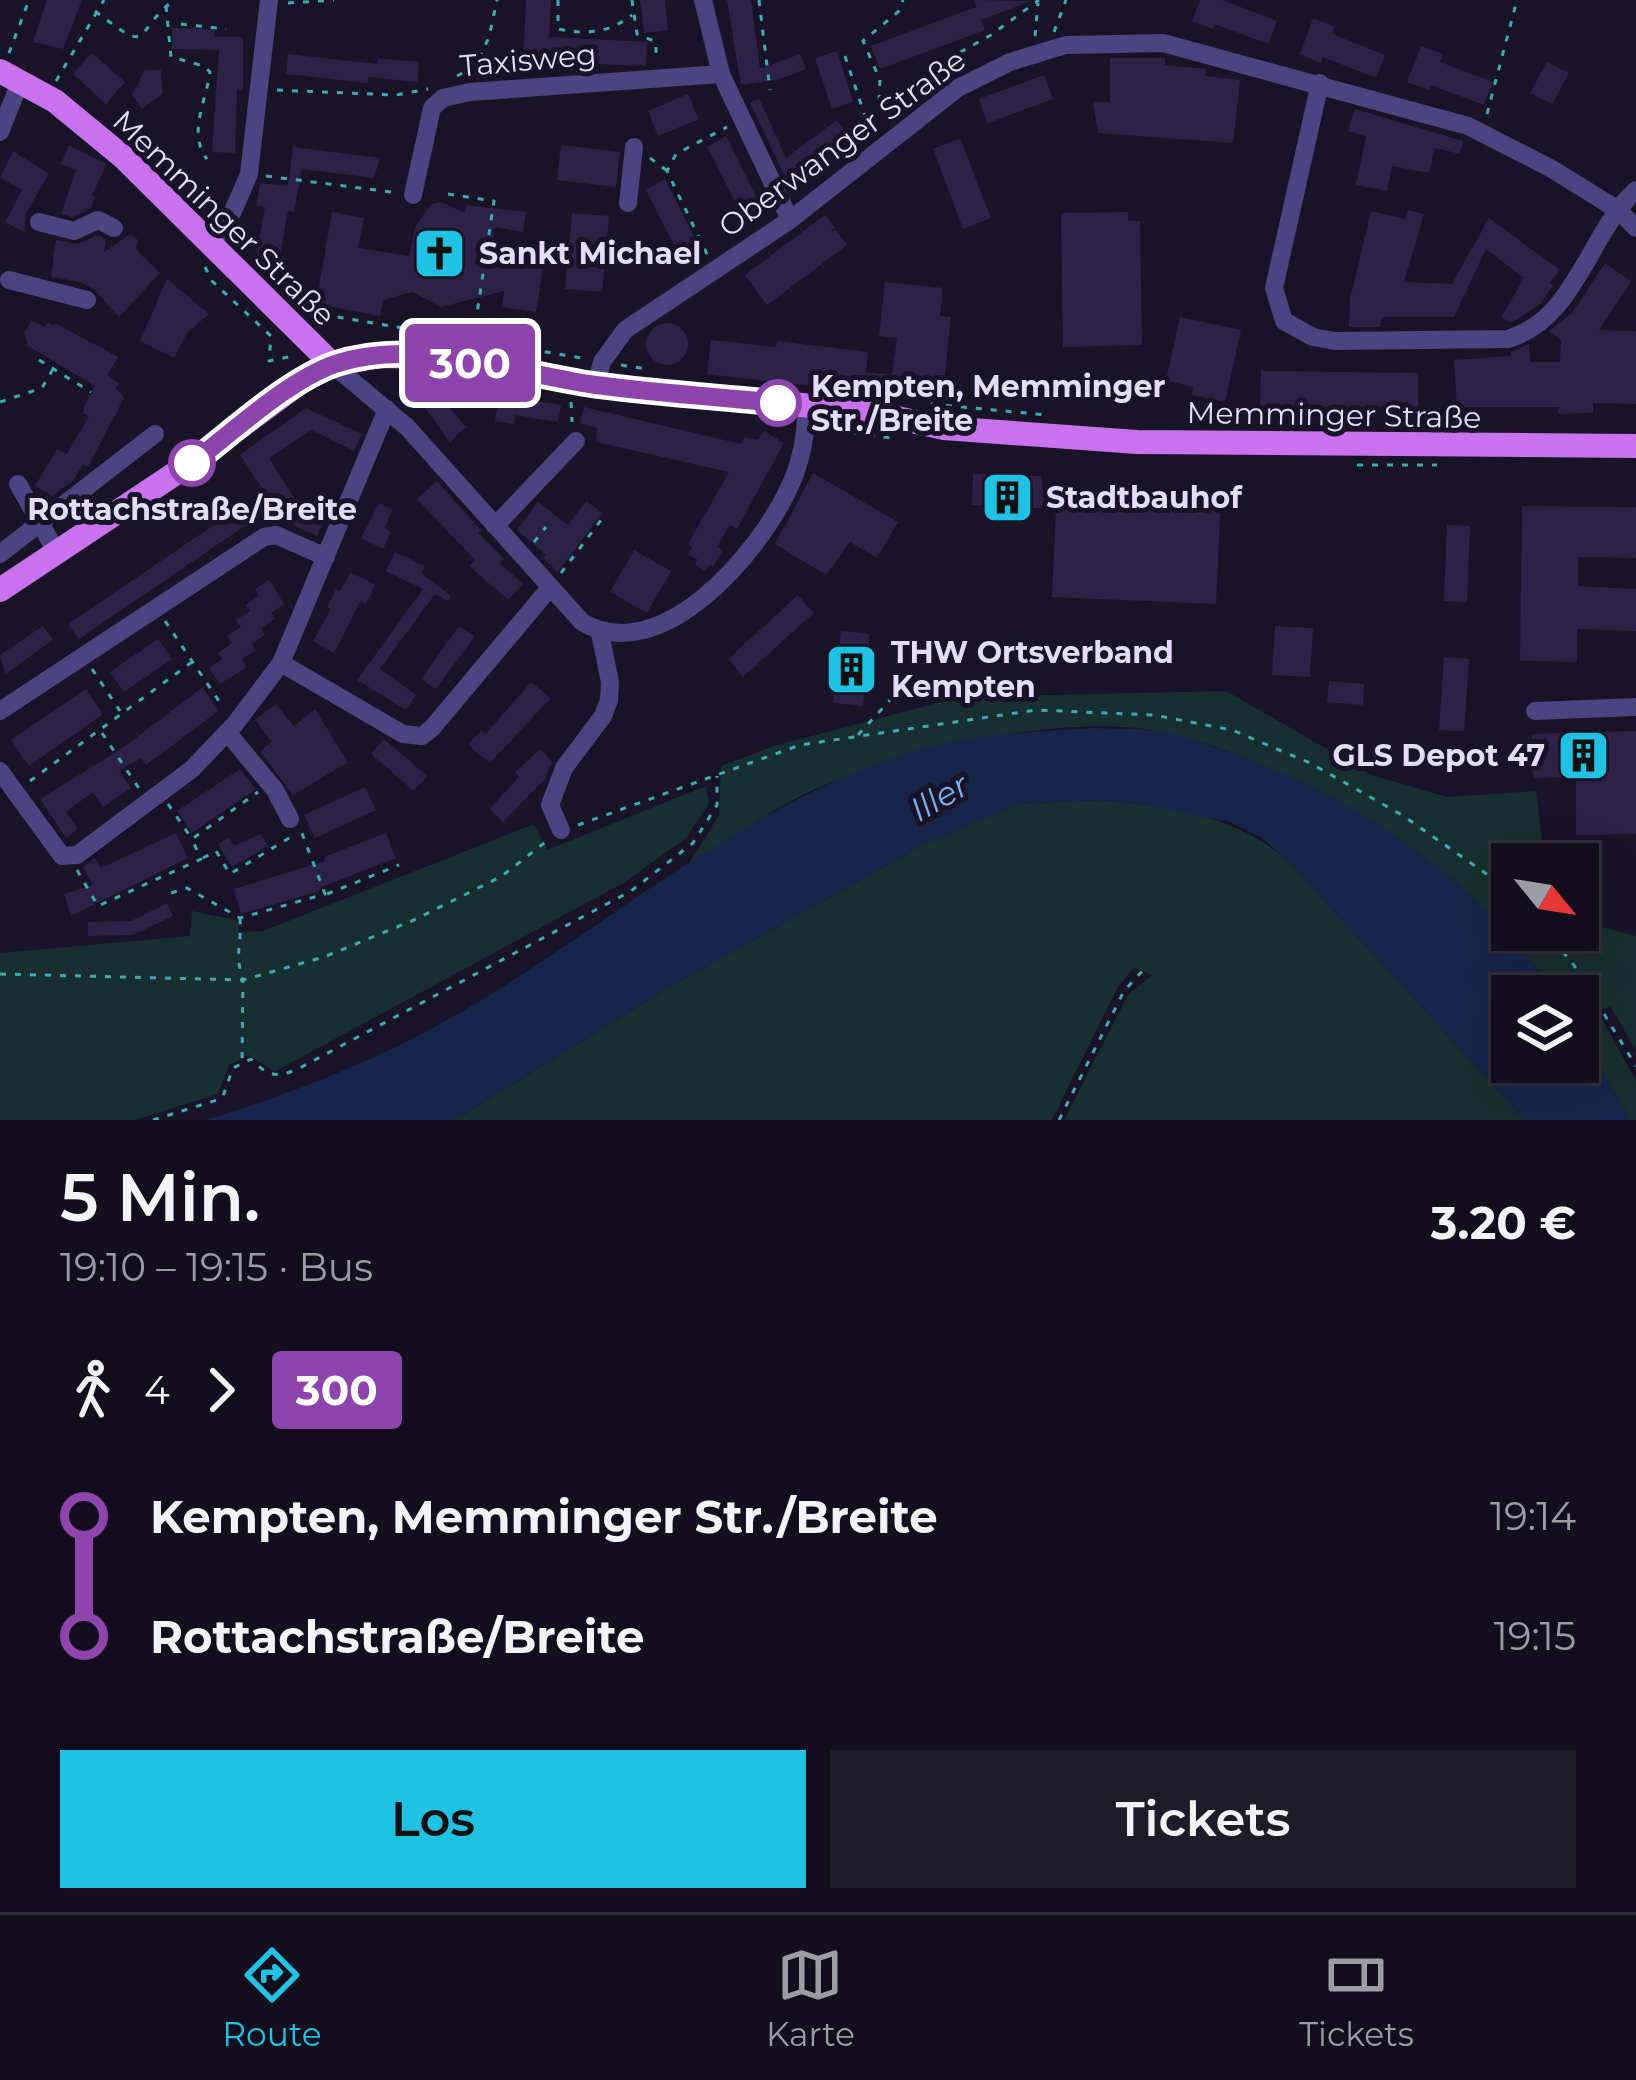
<!DOCTYPE html>
<html lang="de">
<head>
<meta charset="utf-8">
<style>
  :root { --surface:#120e1d; --page:#1f1c2a; --text:#f1f3f6; --muted:#9c9ca4; --line:#312e3b; --accent:#21c1e3 }
  body { margin:0; font-family:Montserrat,sans-serif; background:var(--page); color:var(--text); height:100vh; display:flex; flex-direction:column; font-size:45px; white-space:nowrap }
  * { box-sizing:border-box; margin:0 }
  p { font-size:39px; color:var(--muted) }
  .icon { flex:none; width:66px; height:66px; fill:none; stroke:currentColor; stroke-width:2; stroke-linecap:round; stroke-linejoin:round }
  .map { position:relative; height:1120px; overflow:hidden }
  .side { display:flex; flex-direction:column; background:var(--surface); flex:1 }
  .side>* { flex:none }
  .badge { padding:0 24px; border-radius:9px; font-size:42px; line-height:78px }
  .needle { width:78px; rotate:120deg }
  .tools { position:absolute; left:1491px; top:843px; display:grid; gap:24px }
  .tools a { display:grid; place-items:center; width:108px; height:108px; border-radius:0px; background:var(--surface); box-shadow:0 12px 48px #0002,0 0 0 3px var(--line); font-size:60px }
  .map>.badge { position:absolute; translate:-50% -50%; box-shadow:0 0 0 6px #fff }
  .legs { display:flex; align-items:center; gap:18px; height:132px; padding:0 60px; font-size:39px }
  .legs p { margin-inline-start:auto }
  .head { display:flex; align-items:center; justify-content:space-between; height:204px; padding:0 60px }
  h1 { font-size:66px; font-weight:600; line-height:90px }
  .primary-button { display:flex; gap:24px; margin-top:auto; padding:24px 60px }
  .primary-button a { flex:1; height:138px; border-radius:0px; background:var(--accent); color:#111; font-size:48px; font-weight:600; line-height:138px; text-align:center }
  .primary-button a+a { background:var(--page); color:var(--text) }
  ul { padding:0 60px; list-style:none }
  li { display:flex; align-items:center; gap:42px; height:120px; font-size:45px }
  li i { display:grid; place-items:center; width:18px; height:100%; margin:0 15px; background:currentColor }
  li i::after { content:''; width:30px; height:30px; margin:-15px; border:9px solid; border-radius:50%; background:var(--surface) }
  li p { margin-inline-start:auto }
  li:first-child i { background:linear-gradient(#0000 50%,currentColor 0) }
  li:last-child i { background:linear-gradient(currentColor 50%,#0000 0) }
  .menu { display:flex; justify-content:space-around; align-items:center; height:168px; border-top:3px solid var(--line); background:var(--surface); font-size:33px; color:var(--muted) }
  .menu a { display:grid; justify-items:center; gap:6px }
  .menu .selected { color:var(--accent) }
  .map>svg:first-child { display:block }
</style>
</head>
<body>
<div class="map">
<svg width="1636" height="1120" viewBox="0 0 1636 1120">
  <rect width="100%" height="100%" fill="#181327"/>
  <path fill="#172f30" d="M1226 691 1372 775 1447 797 1536 791 1545 864H1512V930H1578V912L1597 926 1636 936V1051L1611 1007 1597 1010 1636 1081V1120H1630L1578 1028V996H1557C1502 914 1426 852 1341 804 1283 772 1221 744 1156 731 1059 712 879 754 793 800 756 820 721 846 686 868L719 815 721 766 774 746 960 697Z
    M706 786 709 803 686 838 625 882 274 1072 249 1055 229 1065 218 1094 135 1120H0V953L190 936 192 911 240 921 239 932 263 931 534 824 547 850Z
    M1097 800C1166 805 1235 814 1288 861L1525 1120H1064L1128 995 1152 975 1134 967 1118 987 1052 1120H455L670 987 927 843 1018 804Z"/>
  <path fill="#162549" d="M1093 728C1111 729 1130 728 1149 730 1173 732 1197 741 1220 749 1353 793 1479 879 1557 996H1512V1062H1578V1028L1630 1120H1525L1288 861 1262 838 1230 822 1137 803 1097 800 1018 804 927 843 670 987 455 1120H206C304 1090 400 1051 488 996 624 912 767 792 922 749 977 733 1037 732 1093 728Z"/>
  <path fill="#2c2246" d="M47 0H82L63 49 33 42Z
    M526 0H551L549 37 647 42 646 66 523 61Z
    M640 0H665L668 30 644 33Z
    M727 0H751L760 69 800 54 806 69 777 80 741 85Z
    M974 0 1031 1 981 20 985 30 880 69 871 46 976 7Z
    M1200 0H1222L1277 21 1268 44 1215 24 1213 29 1192 21Z
    M1313 18 1335 27 1332 34 1385 55 1376 78 1323 57 1321 63 1300 54Z
    M172 28 214 29V37H243V90H237L235 153 212 152 219 50 172 49Z
    M1421 46 1443 54 1440 62 1493 82 1484 105 1431 85 1429 90 1407 82Z
    M837 51 853 102 832 109 815 58Z
    M92 53 125 82 106 104 73 74Z
    M288 54 377 64 378 58 419 62 417 82 368 77V83L286 74Z
    M1110 58H1165V65L1206 69 1205 76 1240 80 1233 143 1098 133 1093 102H1110Z
    M1547 62 1569 73 1552 104 1530 93Z
    M145 70H161L162 94 142 109 132 95Z
    M1044 75 1053 99 988 123 979 99Z
    M688 94 699 119 658 136 648 111Z
    M759 98 786 158 837 120 852 140 790 187 750 103Z
    M1355 109 1463 141 1460 154 1435 148 1429 173 1392 166 1387 191 1356 185 1366 136 1348 131Z
    M726 136 763 210 745 221 707 147Z
    M960 138 991 218 963 229 933 149Z
    M69 145 106 164 92 196 95 197 91 208 73 217 61 214 76 170 61 164Z
    M561 145 620 152 616 187 557 180Z
    M293 147 380 158 374 178 302 169 294 212 288 211 279 260 256 256 265 207 256 206 260 183 288 186Z
    M13 151 49 174 26 213 24 232 5 222 22 190 0 178Z
    M665 179 703 253 684 264 646 190Z
    M441 202 465 213 466 205 526 212 523 232 494 227 490 261 543 268 536 312 502 307 504 291 441 307 412 292 383 300 380 316 316 304 332 212 364 218 358 248 409 256 416 225 431 204Z
    M1408 210 1424 214 1404 282 1452 284 1489 218 1560 270 1550 283 1553 286 1540 304 1511 323 1501 317 1524 278 1486 249 1454 317H1382L1380 327H1349L1350 299 1371 211 1406 219Z
    M1128 212V221H1140L1142 345 1063 347 1061 213Z
    M572 213 609 216 602 292 565 289Z
    M825 215 835 228 830 232 836 230 847 245 767 305 745 275Z
    M130 234 138 240 136 250 160 273 119 317 95 290 81 282 51 277 56 240 78 244 98 235 106 239 104 252Z
    M1605 263 1631 281 1599 330 1636 331V404L1593 403V413L1558 414 1559 407H1457L1454 360 1511 356V352L1529 344 1530 362H1560L1561 340 1549 331 1572 313Z
    M167 279 209 314 187 333 174 358 140 341Z
    M885 282 943 288 940 316 951 317 943 393 865 384 864 392 707 374 711 340 776 347 777 341 868 352 866 372 892 375 897 338 879 336Z
    M1180 317 1241 330 1225 402 1192 395 1193 387 1166 380Z
    M32 321 45 327 48 322 54 326 55 323 118 357 107 375 119 383 116 388 124 398 88 467 83 464 74 480 52 496 35 486 57 449 67 454 89 416 83 413 84 407 95 386 28 346 24 333Z
    M646 344a21 21 0 1 1 42 0a21 21 0 1 1-42 0Z
    M1261 371 1418 373V408L1260 406Z
    M410 383H444V402L466 427 450 442 423 405 410 404Z
    M500 387 520 390 518 398 561 405 558 422 515 415 514 424 495 421Z
    M584 407 741 444 745 437 758 440 764 431 784 443 737 529 730 525 717 547 723 550 713 566 710 564 706 571 695 565 698 560 688 554 692 547 688 544 729 472 596 442 597 428 580 423Z
    M306 408 362 434 354 451 311 430 269 458 295 500 326 515 317 536 283 520 274 506 79 639 68 624 264 491 240 455Z
    M813 473 898 522 877 558 850 542 826 575 775 544Z
    M973 474 1042 476V489L1221 497 1216 604 1052 597 1056 509 972 505Z
    M437 481 481 530 478 533 504 559 500 563 523 584 508 600 469 566 475 560 417 499Z
    M586 501 602 513 558 572 543 558 546 555 517 530 538 502 568 525Z
    M379 503 393 510 384 528 391 532 383 549 361 538Z
    M1522 506 1636 507V558L1578 557V586L1636 589V631L1577 629V662L1520 661Z
    M1447 525 1470 526 1467 602 1444 601Z
    M634 550 671 571 647 613 610 592Z
    M395 552 425 566 421 573 451 596 448 601 435 594 380 669 416 695 406 710 357 680 423 589 386 571Z
    M350 572 375 585 366 604 360 601 334 653 313 641 331 609 327 607 336 589 340 591Z
    M269 580 284 604 271 613 275 619 261 628 265 635 252 644 256 650 242 659 247 667 220 684 209 668 222 659 218 653 232 643 227 636 241 627 236 620 250 611 246 605 259 596 255 589Z
    M798 595 814 613 743 677 728 659Z
    M43 626 53 640 5 674 0 655Z
    M459 626 475 636 436 689 421 679Z
    M1275 626 1313 628 1310 677 1272 675Z
    M841 631 870 634 863 706 833 703Z
    M158 639 172 659 124 692 110 672Z
    M1444 657 1469 659 1464 731 1439 730Z
    M1329 681 1364 684 1363 705 1327 702Z
    M531 682 551 698 490 763 468 745 481 730 486 734Z
    M203 687 218 711 146 765 141 758 119 771 131 788 103 807 93 792 66 812 78 829 66 838 40 799 124 747Z
    M86 689 103 714 29 766 11 740Z
    M276 704 294 726 315 709 348 762 293 795 260 751 272 742 255 720Z
    M1636 731V834L1576 835V777L1533 778 1532 734Z
    M384 739 427 776 414 791 371 754Z
    M540 749 552 762 545 779 503 822 490 809 519 777 515 772Z
    M240 769 256 789 192 833 177 811Z
    M365 787 376 810 315 838 304 815Z
    M176 833 188 858 71 916 64 894 93 885 83 867 95 858 101 868Z
    M386 833 396 858 319 888 320 891 241 914 234 889 325 861 324 857Z
    M261 834 268 846 232 867 218 844 229 837 234 846Z
    M167 903 173 916 133 935 88 936V922L131 921Z"/>
  <g fill="none" stroke-linecap="round" stroke-linejoin="round">
    <path stroke="#40abad" stroke-width="3" stroke-dasharray="6 9" stroke-linecap="butt" d="M558 0V29C586 35 609 33 632 15
      M632 0 637 34 656 42V61
      M759 0 770 90
      M288 3 334 0
      M166 6 171 57 204 66 210 72C207 99 187 133 207 159
      M95 11C155 57 130 34 174 0
      M181 24 226 29
      M1054 32 1066 0
      M1035 36 1038 3
      M9 53 29 0
      M845 56 871 134
      M934 67 991 35 1039 0
      M473 72 489 37 497 0
      M457 76 474 67
      M56 81 104 0
      M277 90 396 95 428 89
      M879 101 880 80 863 41 899 11 903 0
      M1487 114 1517 0
      M650 158 666 170
      M266 176 399 193
      M448 194 494 201 473 340
      M707 254 667 171 676 154 727 127
      M205 267 212 281 271 336 269 361 293 356
      M308 312 588 359
      M39 360 91 392
      M621 365 647 369
      M0 402 42 388 53 369
      M571 402 572 422
      M931 404 1047 415
      M824 429 898 439
      M1357 465H1437
      M534 542 546 527
      M561 573 601 520
      M165 621 223 707
      M92 669 120 711
      M102 733 140 790
      M858 735 903 686
      M30 781 192 662
      M168 804 192 839 258 792
      M578 825 800 745 1036 710 1154 715 1232 730 1310 763 1402 815 1498 882 1512 897
      M203 858 216 851 230 874 294 835
      M77 870 98 906 201 859 192 839
      M171 893 187 888 240 918 325 894 300 828
      M327 894 399 865
      M240 918C242 945 234 952 243 980L324 957 414 920 502 876 548 840
      M1542 930 1572 962 1636 1066
      M0 974 243 980 242 1061
      M153 1120 217 1100 223 1096 233 1068 251 1059C267 1075 274 1078 296 1070L631 891 693 843 717 805V776
      M1059 1120 1124 991 1146 967"/>
    <path stroke="#4b4480" stroke-width="18" d="M703 0 721 74 790 220
      M1320 83 1274 288 1284 321 1313 337 1335 341 1508 339C1576 319 1588 234 1636 190
      M0 132 21 80
      M413 195 432 108 443 98 470 92 721 74
      M628 203 634 147
      M39 222 74 231 98 220 114 228
      M210 247 233 211 249 174 269 0
      M9 280 87 300
      M333 365 407 427 582 622C661 669 759 553 789 488 801 464 807 432 806 406
      M596 385 602 362 625 330 790 220 958 88 1010 62 1066 45 1163 43 1468 126 1552 169 1618 210 1636 228
      M18 484 57 553
      M495 526 576 441
      M0 554 155 434
      M281 663 403 734 422 736 432 728 549 589
      M0 711 264 537 276 535 326 557
      M1535 711 1636 707
      M227 732 275 790 290 819
      M0 771 62 856 77 855 192 769 235 724 281 663 387 409
      M561 830 550 805 564 768 603 716 609 700 610 682 600 633"/>
    <path stroke="#c972ed" stroke-width="24" d="M0 71 55 101 123 157 333 365
      M0 590 191 463 302 381 333 365 379 356 432 357 596 385 864 411 944 428 1137 442 1636 446"/>
  </g>
  <g fill="none" stroke-linecap="round" stroke-linejoin="round">
    <defs>
      <path id="line-1" d="M192 463C233 432 287 381 335 364 417 336 514 374 596 385 657 393 718 397 778 403"/>
    </defs>
    <use href="#line-1" stroke="#fff" stroke-width="27"/>
    <use href="#line-1" stroke="#8e44ad" stroke-width="18"/>
  </g>
  <defs>
    <symbol id="church-square" viewBox="-11 -11 22 22"><rect x="-9" y="-9" width="18" height="18" rx="4" fill="#21c1e3" stroke="#181327"/><path d="M-1.2-6h2.4v3.5h3.3v2.4h-3.3V6h-2.4V-.1h-3.3v-2.4h3.3Z" fill="#111"/></symbol>
    <symbol id="building-square" viewBox="-11 -11 22 22"><rect x="-9" y="-9" width="18" height="18" rx="4" fill="#21c1e3" stroke="#181327"/><path d="M-4-6H4V6H1V3H-1V6H-4ZM-2.5-4.3h1.7v1.8h-1.7ZM.8-4.3h1.7v1.8H.8ZM-2.5-1h1.7V.8h-1.7ZM.8-1h1.7V.8H.8Z" fill="#111"/></symbol>
  </defs>
  <g fill-rule="evenodd">
    <use href="#church-square" x="410" y="224" width="59" height="59"/>
    <use href="#building-square" x="978" y="468" width="59" height="59"/>
    <use href="#building-square" x="822" y="640" width="59" height="59"/>
    <use href="#building-square" x="1554" y="726" width="59" height="59"/>
  </g>
  <g fill="#fff" stroke="#8e44ad" stroke-width="6">
    <circle cx="778" cy="403" r="21"/>
    <circle cx="192" cy="463" r="21"/>
  </g>
  <g text-anchor="middle" dominant-baseline="central" stroke-width="10" stroke-linejoin="round" paint-order="stroke">
    <g font-size="30" fill="#e3ddfb" stroke="#181327">
      <text transform="translate(528 60) rotate(-5)">Taxisweg</text>
      <text transform="translate(842 143) rotate(-36)">Oberwanger Straße</text>
      <text transform="translate(224 218) rotate(44)">Memminger Straße</text>
      <text transform="translate(1334 415) rotate(1)">Memminger Straße</text>
    </g>
    <g font-size="30" font-weight="bold" fill="#e3ddfb" stroke="#181327" text-anchor="start">
      <text x="479" y="253">Sankt Michael</text>
      <text x="1046" y="497">Stadtbauhof</text>
      <text x="891" y="652">THW Ortsverband<tspan x="891" dy="34">Kempten</tspan></text>
      <text x="1545" y="755" text-anchor="end">GLS Depot 47</text>
    </g>
    <g font-size="30" font-weight="bold" fill="#e3ddfb" stroke="#181327" text-anchor="start">
      <text x="811" y="386">Kempten, Memminger<tspan x="811" dy="34">Str./Breite</tspan></text>
      <text x="192" y="509" text-anchor="middle">Rottachstraße/Breite</text>
    </g>
    <g font-size="33" font-style="italic" fill="#78aeee" stroke="#181327">
      <text transform="translate(939 797) rotate(-30)">Iller</text>
    </g>
  </g>
</svg>
<div class="tools">
<a><svg class="needle" viewBox="-14 -14 28 28"><path d="M0-13l5 13h-10z" fill="#e53935"/><path d="M0 13l5-13h-10z" fill="#9c9ca4"/></svg></a>
<a><svg class="icon" aria-label="layers" viewBox="0 0 24 24"><path d="M12 4l9 5-9 5-9-5zM3 14l9 5 9-5"/></svg></a>
</div>
<b class="badge" style="left:470px;top:363px;background:#8e44ad;color:#fff">300</b>
</div>
<section class="side">
<div class="head"><div><h1>5 Min.</h1><p>19:10 – 19:15 · Bus</p></div><b>3.20 €</b></div>
<div class="legs"><svg class="icon" aria-label="walk" viewBox="0 0 24 24"><circle cx="13" cy="4" r="2"/><path d="M13 8l-2 6 4 7M11 14l-3 7M7 12l3-4h3l4 4"/></svg>4<svg class="icon" aria-label="forward" viewBox="0 0 24 24"><path d="M9 5l7 7-7 7"/></svg><b class="badge" style="background:#8e44ad;color:#fff">300</b></div>
<ul>
<li><i style="color:#8e44ad"></i><b>Kempten, Memminger Str./Breite</b><p>19:14</p></li>
<li><i style="color:#8e44ad"></i><b>Rottachstraße/Breite</b><p>19:15</p></li>
</ul>
<div class="primary-button"><a>Los</a><a>Tickets</a></div>
</section>
<nav class="menu">
<a class="selected"><svg class="icon" aria-label="directions" viewBox="0 0 24 24"><path d="M12 3l9 9-9 9-9-9zM9 14v-3h6M13 9l2 2-2 2"/></svg>Route</a>
<a><svg class="icon" aria-label="map" viewBox="0 0 24 24"><path d="M3 6l6-2 6 2 6-2v14l-6 2-6-2-6 2zM9 4v14M15 6v14"/></svg>Karte</a>
<a><svg class="icon" aria-label="tickets" viewBox="0 0 24 24"><path d="M3 7h18v10H3zM15 7v10"/></svg>Tickets</a>
</nav>
</body>
</html>
